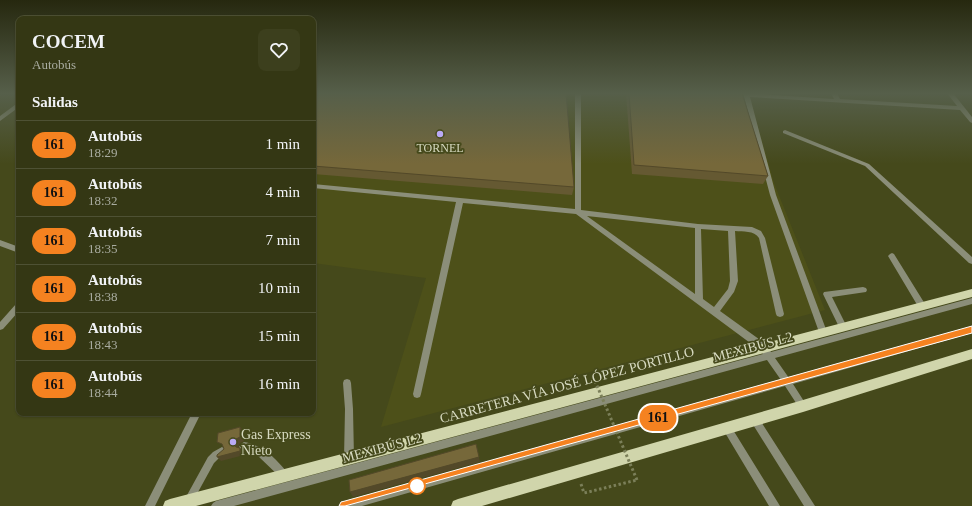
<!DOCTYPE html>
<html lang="es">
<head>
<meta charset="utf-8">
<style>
  :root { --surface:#343714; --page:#3c3f1d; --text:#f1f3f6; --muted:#a9aca0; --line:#4e5134 }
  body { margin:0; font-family:Georgia,serif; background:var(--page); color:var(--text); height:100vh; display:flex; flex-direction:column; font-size:15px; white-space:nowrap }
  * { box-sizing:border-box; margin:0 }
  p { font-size:13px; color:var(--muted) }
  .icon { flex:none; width:22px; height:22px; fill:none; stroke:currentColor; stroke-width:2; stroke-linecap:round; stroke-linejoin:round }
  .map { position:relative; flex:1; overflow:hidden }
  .side { position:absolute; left:16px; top:16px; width:300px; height:400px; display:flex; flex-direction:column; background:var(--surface); border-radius:8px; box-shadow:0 1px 3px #0004,0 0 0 1px var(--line) }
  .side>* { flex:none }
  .badge { padding:0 8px; border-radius:13px; font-size:14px; line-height:26px }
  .map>.badge { position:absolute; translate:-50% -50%; box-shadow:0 0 0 2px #fff }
  h2 { padding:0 16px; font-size:15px; line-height:36px }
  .round { display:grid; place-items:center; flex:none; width:42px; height:42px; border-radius:8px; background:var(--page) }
  .summary { display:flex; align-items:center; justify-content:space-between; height:68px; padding:0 16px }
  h1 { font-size:19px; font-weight:800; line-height:30px }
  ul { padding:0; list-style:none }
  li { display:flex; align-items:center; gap:12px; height:48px; padding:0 16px; border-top:1px solid var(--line) }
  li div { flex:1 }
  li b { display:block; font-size:15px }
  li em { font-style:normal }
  li .badge { min-width:44px; font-weight:700; text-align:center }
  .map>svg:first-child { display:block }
</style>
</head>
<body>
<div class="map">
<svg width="972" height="506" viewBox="0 0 972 506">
  <rect width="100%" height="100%" fill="#45491b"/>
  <path fill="#4d5019" d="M313 93H748L774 183 825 310 381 427 426 278 313 263Z"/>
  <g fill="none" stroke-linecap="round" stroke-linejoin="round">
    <path stroke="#7b7f59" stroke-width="3" stroke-dasharray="2.5 2.5" stroke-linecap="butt" d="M581 484 584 493 637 480"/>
    <path fill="#8b8e79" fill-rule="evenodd" d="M575 93H581V210L698 224 752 227 761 231 765 238 784 314 783 316 780 317 777 316 776 314 759 238C754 230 743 232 735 231L738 281 734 292 720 311 767 345 771 352 972 298V304L775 358 789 378 972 327V333L793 384 807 406 806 409 803 410 800 409 785 386 362 506H340L342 503 345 501 781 380 767 360 234 506H211L213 503 216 501 763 354 761 351 576 214 463 203 421 394 420 397 417 398 414 397 413 394 456 202 313 188V184L575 209ZM587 216 695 228V294ZM701 229 728 231 730 281 728 289 714 307 703 299Z
      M743 93 834 99 831 93H837L840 99 957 106 947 93H953L972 117V123L970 122 960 110 750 97 776 195 827 332 826 334 823 335 820 334 819 332 770 195Z
      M19 102V107L0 121V116Z
      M785 130 869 164 972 257V264L969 263 865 166 783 133V131Z
      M0 240 19 247V253L0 246Z
      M892 253 894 254 925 304 926 306 925 308 922 309 919 308 888 256 890 254Z
      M863 287 866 288 867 290 866 292 832 297 847 327 846 329 843 330 840 329 823 294 824 292Z
      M19 303V311L3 329 0 330V322L16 304Z
      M347 379 350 380 351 383 353 409 354 458 352 461 349 463 346 461 344 458 345 409 343 383 344 380Z
      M192 413H201L155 506H145Z
      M755 416 758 417 815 506H804L752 423 751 420 752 417Z
      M727 424 730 425 780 506H769L724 431 723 428 724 425Z
      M244 442C263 445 275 458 287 472L289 475 287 478 284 480 281 478 258 456 250 452 241 450 239 447 241 444Z
      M222 447 225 449 227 452 225 455 219 458 214 463 192 503 189 505 186 503 184 500 186 497 208 457 213 452Z"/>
    <path fill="#d0d5ab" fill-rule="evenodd" d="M972 289V297L196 506H163L165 501 170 499Z
      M972 349V359L803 412 482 506H451L453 501 458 499 803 400Z"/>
    <path stroke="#7b7f59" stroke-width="3" stroke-dasharray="2.5 2.5" stroke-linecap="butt" d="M595 381 637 480"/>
  </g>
  <path fill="#655932" d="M313 93 574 187 572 195 313 174Z
    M626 93H742L768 176 763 184 632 174Z"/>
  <path fill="#534929" d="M240 427 244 431V441L240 443 238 448 236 447 234 444Z
    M240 448 244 452V455L221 461 217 457Z
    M479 457 480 462 353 497 350 492Z"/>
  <path fill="#76683a" stroke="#534929" d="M313 93H566L574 187 313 166Z
    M629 93H742L768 176 634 165Z
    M240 427V437L236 439 234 444 236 447 240 448V451L217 457V455L224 449 222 444 217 442 218 433Z
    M476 444 479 457 350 492 349 480Z"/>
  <linearGradient id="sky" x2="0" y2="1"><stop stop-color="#26280f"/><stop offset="0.57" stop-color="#565f4a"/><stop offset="1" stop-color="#565f4a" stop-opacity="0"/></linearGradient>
  <rect width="972" height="164" fill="url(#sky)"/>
  <path fill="#f58220" stroke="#fff" d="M972 326V333L345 506H339L341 502 345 501Z"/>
  <g fill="#baaaf6" stroke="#45491b" stroke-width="1.5">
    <circle cx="440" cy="134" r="4"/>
    <circle cx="233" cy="442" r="4"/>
  </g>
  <circle fill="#fff" stroke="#f58220" stroke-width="2" cx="417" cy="486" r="8"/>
  <g text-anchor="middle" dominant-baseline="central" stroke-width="3.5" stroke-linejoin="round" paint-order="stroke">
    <g font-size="12" fill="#d7dac1" stroke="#45491b">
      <text x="440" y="148">TORNEL</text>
    </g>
    <g font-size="14" fill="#d7dac1" stroke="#45491b">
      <text transform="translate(753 347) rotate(-15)">MEXIBÚS L2</text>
      <text transform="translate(567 385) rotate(-15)">CARRETERA VÍA JOSÉ LÓPEZ PORTILLO</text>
      <text transform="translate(382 448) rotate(-15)">MEXIBÚS L2</text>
    </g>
    <g font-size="14" fill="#d7dac1" stroke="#45491b" text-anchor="start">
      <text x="241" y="434">Gas Express<tspan x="241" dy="16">Nieto</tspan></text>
    </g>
  </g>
</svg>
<b class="badge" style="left:658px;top:418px;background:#f58220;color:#111">161</b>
<section class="side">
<div class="summary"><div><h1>COCEM</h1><p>Autobús</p></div><a class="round"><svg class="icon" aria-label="heart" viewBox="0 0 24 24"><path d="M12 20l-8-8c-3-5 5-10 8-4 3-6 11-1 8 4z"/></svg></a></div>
<h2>Salidas</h2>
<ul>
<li><span class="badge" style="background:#f58220;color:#111">161</span><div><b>Autobús</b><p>18:29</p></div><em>1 min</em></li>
<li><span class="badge" style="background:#f58220;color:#111">161</span><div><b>Autobús</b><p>18:32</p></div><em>4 min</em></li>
<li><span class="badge" style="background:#f58220;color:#111">161</span><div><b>Autobús</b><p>18:35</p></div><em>7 min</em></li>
<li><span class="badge" style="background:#f58220;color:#111">161</span><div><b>Autobús</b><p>18:38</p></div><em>10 min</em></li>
<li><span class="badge" style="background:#f58220;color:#111">161</span><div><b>Autobús</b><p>18:43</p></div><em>15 min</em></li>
<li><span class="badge" style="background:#f58220;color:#111">161</span><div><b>Autobús</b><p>18:44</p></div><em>16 min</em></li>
</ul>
</section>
</div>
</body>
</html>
